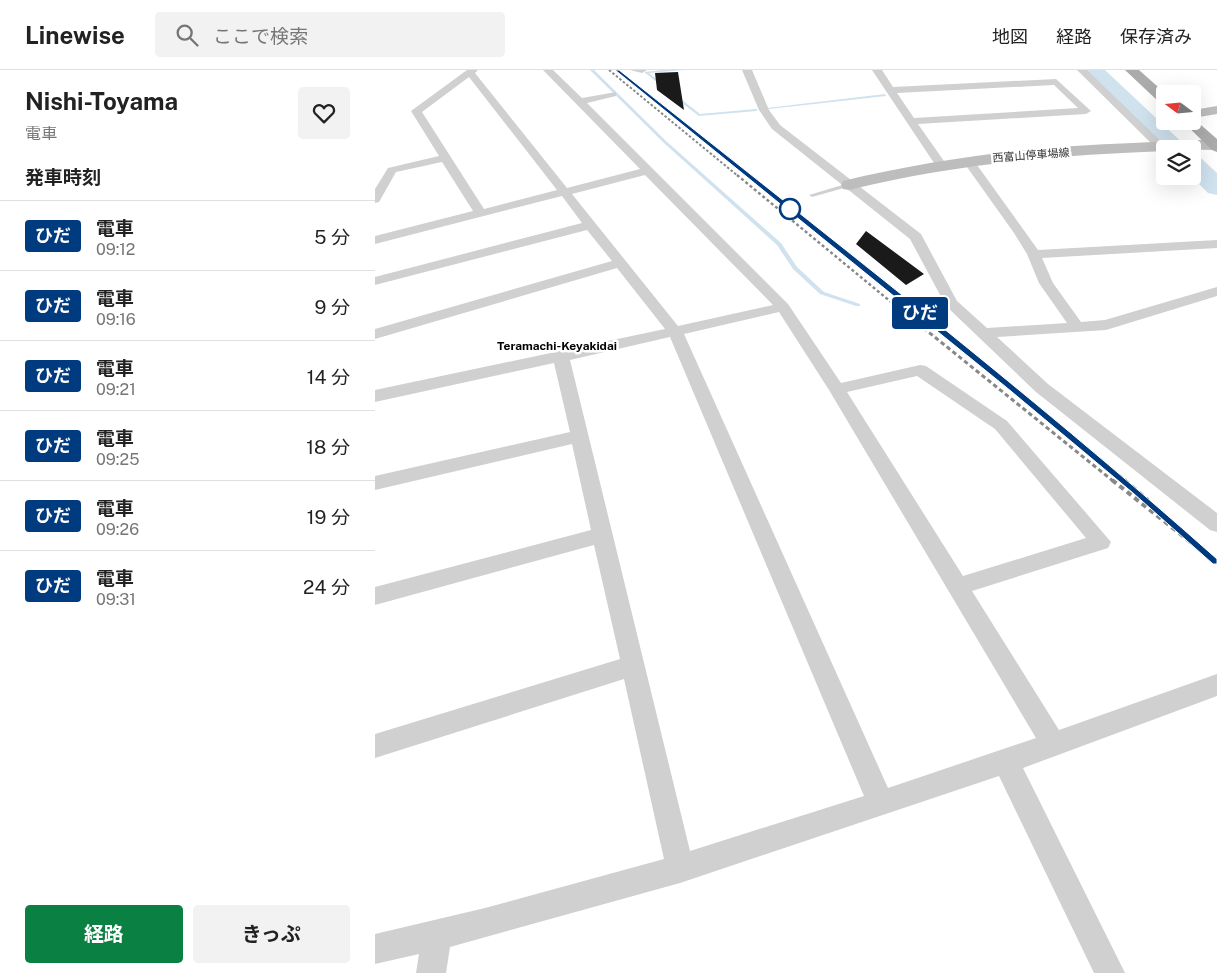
<!DOCTYPE html>
<html lang="ja">
<head>
<meta charset="utf-8">
<style>
  :root { --surface:#fff; --page:#f2f2f2; --text:#222; --muted:#767676; --line:#e0e0e0; --accent:#0b8043 }
  body { margin:0; font-family:"Public Sans","Noto Sans JP",sans-serif; background:var(--page); color:var(--text); height:100vh; display:flex; flex-direction:column; font-size:19px; white-space:nowrap }
  * { box-sizing:border-box; margin:0 }
  p { font-size:16px; color:var(--muted) }
  .icon { flex:none; width:28px; height:28px; fill:none; stroke:currentColor; stroke-width:2; stroke-linecap:round; stroke-linejoin:round }
  .map { position:relative; flex:1; overflow:hidden }
  .drawer { display:flex; flex-direction:column; background:var(--surface); width:375px }
  .drawer>* { flex:none }
  .badge { padding:0 10px; border-radius:4px; font-size:18px; line-height:32px }
  .needle { width:32px; rotate:286deg }
  .tools { position:absolute; left:781px; top:15px; display:grid; gap:10px }
  .tools a { display:grid; place-items:center; width:45px; height:45px; border-radius:5px; background:var(--surface); box-shadow:0 5px 20px #0002; font-size:25px }
  .map>.badge { position:absolute; translate:-50% -50%; box-shadow:0 0 0 2px #fff }
  h2 { padding:0 25px; font-size:19px; line-height:45px }
  .round { display:grid; place-items:center; flex:none; width:52px; height:52px; border-radius:5px; background:var(--page) }
  .summary { display:flex; align-items:center; justify-content:space-between; height:85px; padding:0 25px }
  h1 { font-size:24px; font-weight:700; line-height:38px }
  .cta { display:flex; gap:10px; margin-top:auto; padding:10px 25px }
  .cta a { flex:1; height:58px; border-radius:5px; background:var(--accent); color:#fff; font-size:20px; font-weight:700; line-height:58px; text-align:center }
  .cta a+a { background:var(--page); color:var(--text) }
  ul { padding:0; list-style:none }
  li { display:flex; align-items:center; gap:15px; height:70px; padding:0 25px; border-top:1px solid var(--line) }
  li div { flex:1 }
  li b { display:block; font-size:19px }
  li em { font-style:normal }
  li .badge { min-width:55px; font-weight:700; text-align:center }
  header { display:flex; align-items:center; gap:30px; box-sizing:border-box; height:70px; padding:0 25px; background:var(--surface); border-bottom:1px solid var(--line) }
  header strong { font-size:24px }
  nav { display:flex; gap:28px; margin-inline-start:auto; font-size:18px }
  .search { width:350px; height:45px; background:var(--page); display:flex; align-items:center; gap:12px; box-sizing:border-box; padding:0 18px; border-radius:5px; color:var(--muted); font-size:19px }
  main { display:flex; flex:1; min-height:0 }
  .map>svg:first-child { display:block }
</style>
</head>
<body>
<header>
<strong>Linewise</strong>
<div class="search"><svg class="icon" aria-label="search" viewBox="0 0 24 24"><circle cx="10" cy="10" r="6"/><path d="M15 15l6 6"/></svg>ここで検索</div>
<nav><a>地図</a><a>経路</a><a>保存済み</a></nav>
</header>
<main>
<section class="drawer">
<div class="summary"><div><h1>Nishi-Toyama</h1><p>電車</p></div><a class="round"><svg class="icon" aria-label="heart" viewBox="0 0 24 24"><path d="M12 20l-8-8c-3-5 5-10 8-4 3-6 11-1 8 4z"/></svg></a></div>
<h2>発車時刻</h2>
<ul>
<li><span class="badge" style="background:#003b80;color:#fff">ひだ</span><div><b>電車</b><p>09:12</p></div><em>5 分</em></li>
<li><span class="badge" style="background:#003b80;color:#fff">ひだ</span><div><b>電車</b><p>09:16</p></div><em>9 分</em></li>
<li><span class="badge" style="background:#003b80;color:#fff">ひだ</span><div><b>電車</b><p>09:21</p></div><em>14 分</em></li>
<li><span class="badge" style="background:#003b80;color:#fff">ひだ</span><div><b>電車</b><p>09:25</p></div><em>18 分</em></li>
<li><span class="badge" style="background:#003b80;color:#fff">ひだ</span><div><b>電車</b><p>09:26</p></div><em>19 分</em></li>
<li><span class="badge" style="background:#003b80;color:#fff">ひだ</span><div><b>電車</b><p>09:31</p></div><em>24 分</em></li>
</ul>
<div class="cta"><a>経路</a><a>きっぷ</a></div>
</section>
<div class="map">
<svg width="842" height="903" viewBox="0 0 842 903">
  <rect width="100%" height="100%" fill="#fff"/>
  <g fill="none" stroke-linecap="round" stroke-linejoin="round">
    <path fill="#cfe2ee" fill-rule="evenodd" d="M215 0H219L291 71 406 173 422 197 449 222 485 234V236H481L445 224 418 199 402 175 289 73Z
      M288 0H309L274 3 288 14 287 16 269 2Z
      M510 24 511 26 394 39 392 38Z
      M299 25H301L325 44 381 39 383 40 381 41 324 46 299 27Z"/>
    <path fill="#cfe2ee" fill-rule="evenodd" d="M708 0H730L814 79H790V81Z
      M818 86 827 89 842 103V125L833 123 816 106Z"/>
  </g>
  <path fill="#1a1a1a" d="M303 2 309 40 282 20 280 3Z
    M491 161 549 204 531 215 481 174Z"/>
  <g fill="none" stroke-linecap="round" stroke-linejoin="round">
    <path fill="#d0d0d0" fill-rule="evenodd" d="M474 113 477 115 476 116 437 127 434 125Z"/>
    <path fill="#d0d0d0" fill-rule="evenodd" d="M92 0H103L100 3 192 118 265 99 168 0H178L207 28 241 22V26L212 33 413 234 466 313 545 295 551 296 632 351 736 472 733 478 597 521 684 660 842 604V626L648 698 750 903H719L624 706 305 813 75 877 71 903H41L44 884 0 894V864L110 838 289 789 249 609 0 688V664L245 589 219 475 0 535V517L216 460 197 374 0 420V406L195 362 179 293 0 332V320L290 259 242 198 0 269V259L237 191 212 160 0 215V207L207 153 187 126 0 174V166L98 141 67 92 21 102 4 132 0 133V119L13 98 64 86 36 41ZM94 7 182 120 109 139 47 42ZM270 105 398 235 303 256 197 124ZM404 242 454 320 661 668 513 718 309 264ZM295 267 489 726 315 781 195 290ZM542 306 620 359 711 468 588 506 472 322Z
      M255 0H272L267 3Z
      M367 0H377L394 40 405 55 546 164 582 231 612 258 692 253 664 213 652 184 639 163 587 90 589 88H597L663 180 842 170V178L667 188 678 213 706 252 730 250 842 217V226L731 260 622 267 673 314 842 443V462L835 460 661 322 571 236 535 169 397 59 384 40Z
      M497 0H507L518 17 681 9 716 41 711 44 543 54 571 94 565 97 561 96ZM679 15 703 38 539 48 522 23Z
      M702 0H712L790 75V79H782Z"/>
    <path fill="#bdbdbd" fill-rule="evenodd" d="M842 36V44L818 48V40Z
      M842 71V79L840 80 790 79V81C683 85 578 94 474 120L468 119 466 115 468 111C564 88 660 76 758 73 785 72 815 68 842 71Z"/>
    <path fill="#ababab" fill-rule="evenodd" d="M750 0H764L791 24 790 34 785 33Z
      M818 48 842 69V82L837 80 807 51H818Z"/>
    <path stroke="#888" stroke-width="2" stroke-dasharray="2.5 2" stroke-linecap="butt" d="M234 0 363 106"/>
    <path stroke="#888" stroke-width="2.5" stroke-dasharray="3 2.5" stroke-linecap="butt" d="M362 105 527 241
      M408 134 542 241"/>
    <path stroke="#888" stroke-width="3" stroke-dasharray="4.5 3" stroke-linecap="butt" d="M525 239 738 411
      M540 239 751 411"/>
    <path stroke="#888" stroke-width="4" stroke-dasharray="5.5 4" stroke-linecap="butt" d="M737 410 842 493
      M749 410 773 430"/>
  </g>
  <path fill="#003b80" stroke="#fff" d="M240 0H244C446 161 651 319 842 489V494H838L758 423 631 317Z"/>
  <circle fill="#fff" stroke="#003b80" stroke-width="2.5" cx="415" cy="139" r="10"/>
  <g text-anchor="middle" dominant-baseline="central" stroke-width="5" stroke-linejoin="round" paint-order="stroke">
    <g font-size="11" fill="#333" stroke="#fff">
      <text transform="translate(656 85) rotate(-4)">西富山停車場線</text>
    </g>
    <g font-size="12" font-weight="bold" fill="#000" stroke="#fff">
      <text x="182" y="276">Teramachi-Keyakidai</text>
    </g>
  </g>
</svg>
<div class="tools">
<a><svg class="needle" viewBox="-14 -14 28 28"><path d="M0-13l5 13h-10z" fill="#e53935"/><path d="M0 13l5-13h-10z" fill="#767676"/></svg></a>
<a><svg class="icon" aria-label="layers" viewBox="0 0 24 24"><path d="M12 4l9 5-9 5-9-5zM3 14l9 5 9-5"/></svg></a>
</div>
<b class="badge" style="left:545px;top:243px;background:#003b80;color:#fff">ひだ</b>
</div>
</main>
</body>
</html>
